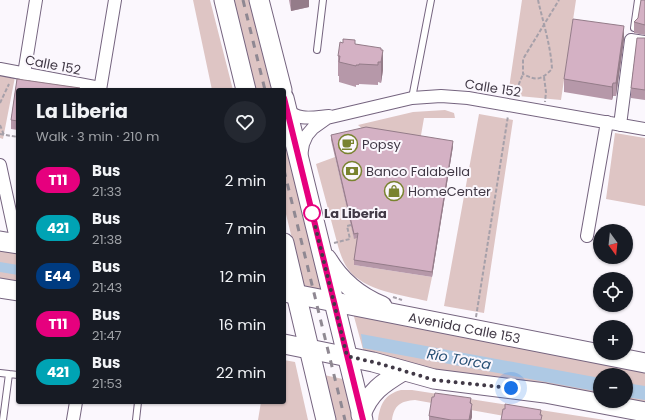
<!DOCTYPE html>
<html lang="en">
<head>
<meta charset="utf-8">
<style>
  :root { --surface:#171b24; --page:#242831; --text:#f1f3f6; --muted:#9ea1a6 }
  body { margin:0; font-family:Poppins,sans-serif; background:var(--page); color:var(--text); height:100vh; display:flex; flex-direction:column; font-size:15px; white-space:nowrap }
  * { box-sizing:border-box; margin:0 }
  p { font-size:13px; color:var(--muted) }
  .icon { flex:none; width:22px; height:22px; fill:none; stroke:currentColor; stroke-width:2; stroke-linecap:round; stroke-linejoin:round }
  .map { position:relative; flex:1; overflow:hidden }
  .details { position:absolute; left:16px; top:88px; width:270px; height:316px; display:flex; flex-direction:column; background:var(--surface); border-radius:4px; box-shadow:0 1px 3px #0004 }
  .details>* { flex:none }
  .badge { padding:0 8px; border-radius:13px; font-size:14px; line-height:26px }
  .needle { width:26px; rotate:165deg }
  .fabs { position:absolute; left:593px; top:224px; display:grid; gap:8px }
  .fabs a { display:grid; place-items:center; width:40px; height:40px; border-radius:50%; background:var(--surface); box-shadow:0 1px 3px #0004; font-size:20px }
  .you { position:absolute; width:20px; height:20px; margin:-10px; border:3px solid #fff; border-radius:50%; background:#1a73e8; box-shadow:0 0 0 6px #1a73e833 }
  .map>.badge { position:absolute; translate:-50% -50%; box-shadow:0 0 0 2px #fff }
  .round { display:grid; place-items:center; flex:none; width:42px; height:42px; border-radius:21px; background:var(--page) }
  .summary { display:flex; align-items:center; justify-content:space-between; height:68px; padding:0 20px }
  h1 { font-size:19px; font-weight:700; line-height:30px }
  ul { padding:0; list-style:none }
  li { display:flex; align-items:center; gap:12px; height:48px; padding:0 20px }
  li div { flex:1 }
  li b { display:block; font-size:15px }
  li em { font-style:normal }
  li .badge { min-width:44px; font-weight:700; text-align:center }
  .map>svg:first-child { display:block }
</style>
</head>
<body>
<div class="map">
<svg width="645" height="420" viewBox="0 0 645 420">
  <rect width="100%" height="100%" fill="#fbf7fd"/>
  <path fill="#dec5c4" d="M193 0H210L233 90H212Z
    M234 0H254L276 90H256Z
    M522 0H576L561 100 508 95Z
    M0 74 15 77 3 139 0 138Z
    M445 110 454 113 455 118H424L420 141 366 132 358 125 413 112Z
    M479 114 513 120 484 313 444 306Z
    M284 124 321 278V289L313 291 304 288 284 206Z
    M615 133 645 138V206L606 199Z
    M335 157 354 238H358L354 265 432 277 427 301C402 295 364 291 348 269 343 262 340 253 338 246L316 164Z
    M0 248 18 251V287L0 283Z
    M353 313 645 369V406L626 401V375H600V397L465 378 364 353Z
    M284 360 295 362 308 420H258L261 402H284Z
    M324 375 343 379 353 420H335Z
    M401 390H412L605 420H526L415 400C401 401 394 405 392 420H378C380 404 385 394 401 390Z"/>
  <path fill="#aec9e4" d="M0 262 18 265V275L0 272Z
    M361 334 600 378V392L363 348Z
    M626 383 645 386V400L626 397Z"/>
  <g fill="none" stroke-linecap="round" stroke-linejoin="round">
    <defs>
      <path id="lane" d="M634 28 638 0
        M317 50 323 0
        M412 98 431 0
        M0 373 18 375
        M3 420 9 374
        M136 420 138 402"/>
      <path id="street" d="M0 69 100 88
        M24 74 36 0
        M100 90 115 0
        M287 108C296 122 315 117 329 116
        M620 125 631 40 645 42
        M301 156 303 144 307 135 313 128 327 118 412 98 441 96 468 98 645 129
        M0 165 17 244
        M587 236 607 122
        M73 420 76 402"/>
      <g id="primary">
        <path d="M224 0 246 90"/>
        <path d="M259 0 282 90"/>
        <path d="M284 98 363 420"/>
        <path d="M0 241 18 244"/>
        <path d="M284 243 326 420"/>
        <path d="M327 259C340 281 358 296 382 306"/>
        <path d="M0 288 18 291"/>
        <path id="s1" d="M284 292 645 363"/>
        <path d="M284 344 373 362 434 379 545 393 645 412"/>
        <path d="M361 415C369 392 383 383 403 371"/>
      </g>
    </defs>
    <use href="#lane" stroke="#75647f" stroke-width="8"/>
    <use href="#street" stroke="#75647f" stroke-width="14"/>
    <use href="#primary" stroke="#75647f" stroke-width="21"/>
    <path stroke="#a6a0a9" stroke-width="2" stroke-dasharray="4 2" stroke-linecap="butt" d="M538 0C543 22 551 47 552 69 541 80 537 81 523 74V59L559 0
      M544 77 546 92 545 102
      M514 96 523 74
      M0 103 9 84
      M0 125 4 135
      M0 134 18 137
      M334 243 350 239 347 226 351 225
      M393 297 402 300
      M476 317 508 116"/>
    <use href="#lane" stroke="#fff" stroke-width="6"/>
    <use href="#street" stroke="#fff" stroke-width="12"/>
    <use href="#primary" stroke="#fff" stroke-width="19"/>
    <path stroke="#8f8892" stroke-width="3" stroke-dasharray="7 7" stroke-linecap="butt" d="M243 0 265 90
      M284 170 345 420"/>
  </g>
  <path fill="#b698a9" d="M289 0H309V7L291 11Z
    M645 0V35L634 33V22L638 18Z
    M645 38V100L631 98V88Z
    M624 40 616 96H613L612 100 564 92V79Z
    M355 44 381 50 383 70 381 83 378 82V85L359 84V85H356V87L339 82V76H338V56Z
    M17 79 80 88V90H18V130L11 129V120Z
    M331 135 453 146 432 277 354 265V260L357 238 354 239 331 140Z
    M471 404 472 417 471 420H429V416Z"/>
  <path fill="#947c89" d="M291 0H309V7L291 11Z
    M624 26V40L616 96V83Z
    M381 50V60L383 50V70L381 83Z
    M613 83V96L612 100V87Z
    M453 141V146L432 277V272Z
    M471 398V411L472 404V417L471 420H469L470 403Z"/>
  <path fill="#d4b1c4" stroke="#947c89" d="M641 0H645V25L634 22 638 18Z
    M573 19 624 26 616 83H613L612 87 564 79Z
    M637 38H645V90L631 88Z
    M343 39 355 40V44L381 48V50H383L381 62H378V65L359 64V65H356V66L339 62 340 56H338L340 42 343 43Z
    M17 79 80 88V90H18V121L11 120Z
    M366 127 453 141 432 272 354 260 358 233 354 234 331 135Z
    M435 393 471 398 470 403 472 404 469 420H451L429 416 432 397H434Z
    M505 404 541 410 540 415H542L541 420H501L503 409H505Z"/>
  <g fill="none" stroke-linecap="round" stroke-linejoin="round">
    <defs>
      <path id="line" d="M284 98 363 420"/>
    </defs>
    <use href="#line" stroke="#fff" stroke-width="9"/>
    <use href="#line" stroke="#e6007e" stroke-width="6"/>
    <path stroke="#413946" stroke-width="4" stroke-dasharray="0 7.2" d="M312 213 347 356 381 364 434 380 511 388"/>
  </g>
  <defs>
    <symbol id="cafe-ring" viewBox="-11 -11 22 22"><circle r="9.5" fill="#fbf7fd" stroke="#79832f" stroke-width="1.5"/><path d="M-5.5-4.5H6V0H3Q3 3.5 0 3.5H-2.5Q-5.5 3.5-5.5 0ZM3-3.2v2h1.7v-2ZM-6 4.5H4V6H-6Z" fill="#79832f"/></symbol>
    <symbol id="bank-ring" viewBox="-11 -11 22 22"><circle r="9.5" fill="#fbf7fd" stroke="#79832f" stroke-width="1.5"/><path d="M-6-4H6V4H-6ZM0-2.3a2.3 2.3 0 1 0 0 4.6a2.3 2.3 0 1 0 0-4.6Z" fill="#79832f"/></symbol>
    <symbol id="shop-ring" viewBox="-11 -11 22 22"><circle r="9.5" fill="#fbf7fd" stroke="#79832f" stroke-width="1.5"/><path d="M-5-2.5h2.3a2.7 3.5 0 0 1 5.4 0H5L5.5 6h-11ZM-1.5-2.5h3a1.5 2.3 0 0 0-3 0Z" fill="#79832f"/></symbol>
  </defs>
  <g fill-rule="evenodd">
    <use href="#cafe-ring" x="337" y="133" width="22" height="22"/>
    <use href="#bank-ring" x="341" y="160" width="22" height="22"/>
    <use href="#shop-ring" x="383" y="180" width="22" height="22"/>
  </g>
  <circle fill="#fff" stroke="#e6007e" stroke-width="2" cx="312" cy="213" r="8"/>
  <g text-anchor="middle" dominant-baseline="central" stroke-width="4" stroke-linejoin="round" paint-order="stroke">
    <g font-size="13" fill="#413946" stroke="#fbf7fd">
      <text transform="translate(53 65) rotate(11)">Calle 152</text>
      <text transform="translate(493 88) rotate(9)">Calle 152</text>
      <text stroke="none"><textPath href="#s1" startOffset="184">Avenida Calle 153</textPath></text>
    </g>
    <g font-size="13" fill="#413946" stroke="#fbf7fd" text-anchor="start">
      <text x="362" y="144">Popsy</text>
      <text x="366" y="171">Banco Falabella</text>
      <text x="408" y="191">HomeCenter</text>
    </g>
    <g font-size="13" font-weight="bold" fill="#413946" stroke="#fbf7fd" text-anchor="start">
      <text x="324" y="213">La Liberia</text>
    </g>
    <g font-size="14" font-style="italic" fill="#264f74" stroke="#fbf7fd">
      <text transform="translate(459 359) rotate(10)">Río Torca</text>
    </g>
  </g>
</svg>
<div class="fabs">
<a><svg class="needle" viewBox="-14 -14 28 28"><path d="M0-13l5 13h-10z" fill="#e53935"/><path d="M0 13l5-13h-10z" fill="#9ea1a6"/></svg></a>
<a><svg class="icon" aria-label="locate" viewBox="0 0 24 24"><circle cx="12" cy="12" r="6"/><path d="M12 2v4M12 18v4M2 12h4M18 12h4"/></svg></a>
<a>+</a>
<a>−</a>
</div>
<div class="you" style="left:511px;top:388px"></div>
<section class="details">
<div class="summary"><div><h1>La Liberia</h1><p>Walk · 3 min · 210 m</p></div><a class="round"><svg class="icon" aria-label="heart" viewBox="0 0 24 24"><path d="M12 20l-8-8c-3-5 5-10 8-4 3-6 11-1 8 4z"/></svg></a></div>
<ul>
<li><span class="badge" style="background:#e6007e;color:#fff">T11</span><div><b>Bus</b><p>21:33</p></div><em>2 min</em></li>
<li><span class="badge" style="background:#00a3b4;color:#fff">421</span><div><b>Bus</b><p>21:38</p></div><em>7 min</em></li>
<li><span class="badge" style="background:#003b80;color:#fff">E44</span><div><b>Bus</b><p>21:43</p></div><em>12 min</em></li>
<li><span class="badge" style="background:#e6007e;color:#fff">T11</span><div><b>Bus</b><p>21:47</p></div><em>16 min</em></li>
<li><span class="badge" style="background:#00a3b4;color:#fff">421</span><div><b>Bus</b><p>21:53</p></div><em>22 min</em></li>
</ul>
</section>
</div>
</body>
</html>
